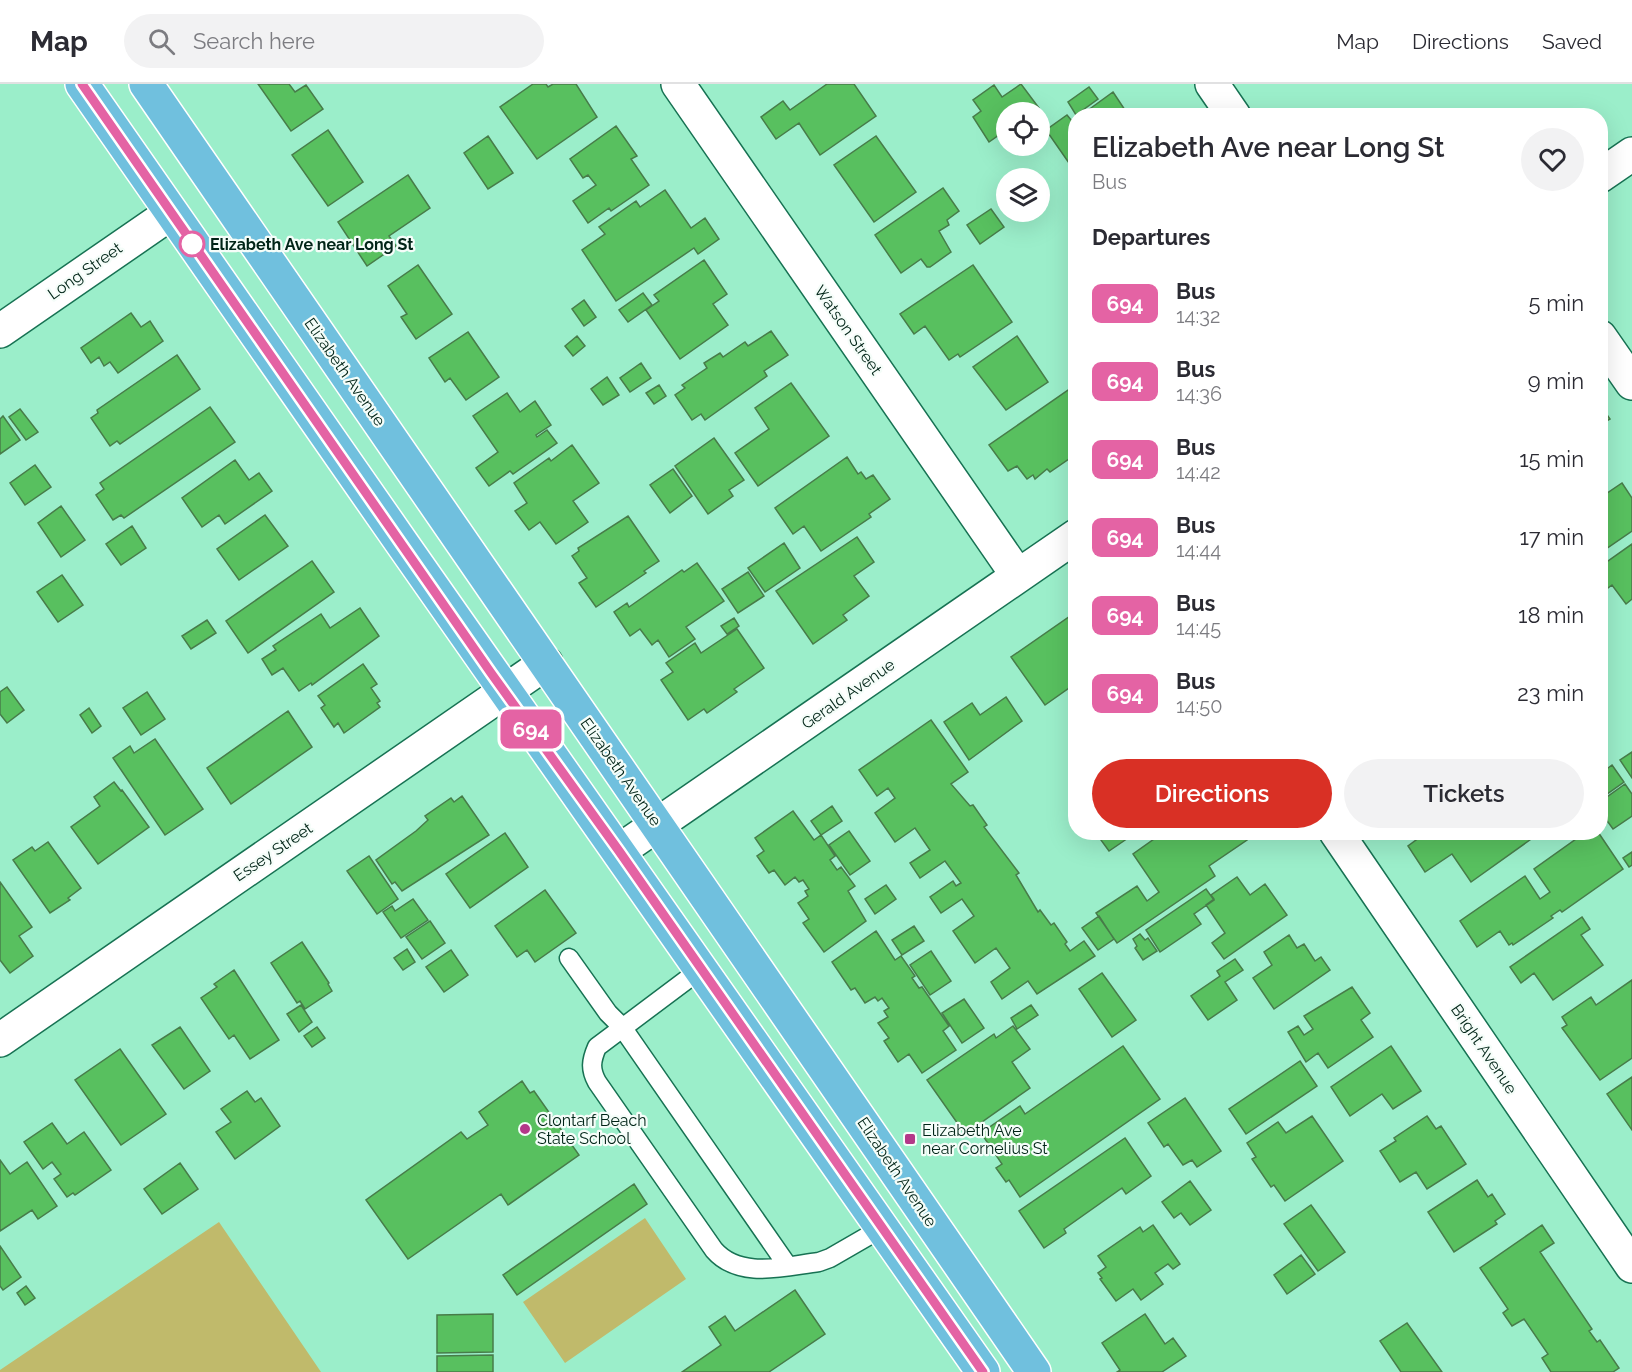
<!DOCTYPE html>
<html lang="en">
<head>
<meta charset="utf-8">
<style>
  :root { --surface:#fff; --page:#f2f2f3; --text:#2b2b33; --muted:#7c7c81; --line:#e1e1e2; --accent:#d93025 }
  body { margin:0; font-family:Raleway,sans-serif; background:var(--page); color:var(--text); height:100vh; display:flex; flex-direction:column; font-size:22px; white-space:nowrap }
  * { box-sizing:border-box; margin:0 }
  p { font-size:20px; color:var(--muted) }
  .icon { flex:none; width:33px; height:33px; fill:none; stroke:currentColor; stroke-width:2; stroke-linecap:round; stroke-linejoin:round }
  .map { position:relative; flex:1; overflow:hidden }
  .side { position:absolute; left:1068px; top:24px; width:540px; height:732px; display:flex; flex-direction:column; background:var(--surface); border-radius:24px; box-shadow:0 6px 24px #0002 }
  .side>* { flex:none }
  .badge { padding:0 12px; border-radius:9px; font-size:21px; line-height:39px }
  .tools { position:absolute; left:996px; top:18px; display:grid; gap:12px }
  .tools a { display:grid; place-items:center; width:54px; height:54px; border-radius:50%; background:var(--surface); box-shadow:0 6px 24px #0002; font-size:30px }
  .map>.badge { position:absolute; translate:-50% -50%; box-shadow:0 0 0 3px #fff }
  h2 { padding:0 24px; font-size:22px; line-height:54px }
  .round { display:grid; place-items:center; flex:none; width:63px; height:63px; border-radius:32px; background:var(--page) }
  .summary { display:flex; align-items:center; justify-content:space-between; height:102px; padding:0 24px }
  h1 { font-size:28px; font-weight:600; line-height:45px }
  .cta { display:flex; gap:12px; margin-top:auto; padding:12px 24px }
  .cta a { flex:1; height:69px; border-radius:36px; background:var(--accent); color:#fff; font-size:24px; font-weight:600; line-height:69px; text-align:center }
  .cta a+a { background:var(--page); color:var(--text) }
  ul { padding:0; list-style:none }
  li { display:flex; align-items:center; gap:18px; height:78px; padding:0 24px }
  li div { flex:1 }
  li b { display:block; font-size:22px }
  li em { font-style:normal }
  li .badge { min-width:66px; font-weight:700; text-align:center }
  header { display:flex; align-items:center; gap:36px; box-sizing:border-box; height:84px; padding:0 30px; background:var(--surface); border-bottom:2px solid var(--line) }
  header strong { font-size:28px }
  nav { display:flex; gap:33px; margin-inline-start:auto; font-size:21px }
  .search { width:420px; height:54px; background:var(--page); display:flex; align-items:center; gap:15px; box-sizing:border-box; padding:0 21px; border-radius:33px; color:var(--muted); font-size:22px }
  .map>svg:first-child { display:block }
</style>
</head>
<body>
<header>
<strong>Map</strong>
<div class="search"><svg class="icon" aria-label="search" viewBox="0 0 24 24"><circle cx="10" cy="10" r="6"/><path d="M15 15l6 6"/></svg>Search here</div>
<nav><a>Map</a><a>Directions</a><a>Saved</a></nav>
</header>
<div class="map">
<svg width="1632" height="1288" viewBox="0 0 1632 1288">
  <rect width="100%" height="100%" fill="#9beeca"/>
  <path fill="#c0ba6b" d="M645 1134 686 1195 565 1279 523 1218Z
    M219 1138 321 1288H0V1286Z"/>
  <path fill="#58c05f" stroke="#477c49" stroke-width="1.5" d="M258 0H289L295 8 306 1 323 25 291 47Z
    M533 0H546L548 3 553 0H576L597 33 537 75 500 23Z
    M827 0H854L876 32 820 71 799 39 776 55 761 33 783 17 790 26Z
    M1021 0 1039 24 1032 28H1006V46L989 58 973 33 981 27 973 16 994 1 1002 13Z
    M1089 3 1098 15 1076 31 1068 18Z
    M1113 8 1129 32H1080Z
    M1067 31 1072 37 1076 35V89L1046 46Z
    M616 42 637 72 631 75 649 101 611 127 609 124 588 139 573 117 596 101 588 91 583 94 570 75Z
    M328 46 363 98 328 122 292 71Z
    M488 52 513 89 488 105 464 69Z
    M876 52 916 108 874 138 834 81Z
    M408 91 430 124 389 152 396 162 367 182 338 138Z
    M943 104 959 127 947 136 949 141 939 147 951 168 930 183H927L921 175 901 189 875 151Z
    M665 106 691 144 705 134 719 155 698 170 694 164 616 217 582 166 605 150 599 143 636 117 640 123Z
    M991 125 1004 143 980 160 967 141Z
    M704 176 727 210 713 220 728 241 680 275 646 226 659 217 654 211Z
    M418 181 452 230 416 255 401 233 407 230 388 202Z
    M973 181 1012 238 960 273 958 270 949 276 925 242 914 250 900 230Z
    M643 209 652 221 628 238 619 226Z
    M584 216 596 233 584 242 572 225Z
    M131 229 141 243 150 237 163 257 118 289 110 278 104 282 99 273 91 279 81 264Z
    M771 247 788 271 764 287 767 292 705 336 701 330 692 336 675 311 685 304 682 301 707 284 704 279 720 269 723 273 745 258 748 262Z
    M468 248 499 293 466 316 450 294 445 298 429 274Z
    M577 252 585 262 573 272 565 262Z
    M1017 252 1048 298 1006 326 973 283Z
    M177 271 200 305 120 360 117 357 110 362 91 334 98 329 97 326Z
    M641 279 651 294 630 308 620 294Z
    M607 293 619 311 603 321 591 305Z
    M791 299 829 352 758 402 735 369 769 345 755 324Z
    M659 301 666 312 654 320 646 309Z
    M1074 302 1076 370 1050 388 1047 385 1035 395 1033 391 1027 395 1017 382 1008 387 989 361Z
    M507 309 520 328 535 317 551 341 536 351 537 353 547 346 557 359 513 390 510 387 489 402 476 384 498 368 473 332Z
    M1600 321 1610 335 1600 341Z
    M210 323 235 358 124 434 121 431 113 436 96 411 104 405 100 399Z
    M20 325 38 348 26 356 9 333Z
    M3 332 20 356 0 370V335Z
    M714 354 744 396 729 406 733 412 708 430 675 382Z
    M572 361 599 399 573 417 588 438 556 460 540 438 529 446 515 427 527 419 514 399 549 374 551 377Z
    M847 373 858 390 861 388 866 395 873 391 890 415 869 430 871 433 821 467 804 442 793 450 775 424Z
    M235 376 249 396 259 389 272 407 225 440 219 431 202 443 182 414Z
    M35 381 51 403 25 421 10 399Z
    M673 385 692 412 670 429 650 401Z
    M1622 399 1632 414V447L1600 469V414Z
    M61 422 85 456 61 473 38 439Z
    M265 431 288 462 239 496 217 465Z
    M628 432 659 477 644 487 646 489 596 523 579 499 587 494 572 472 579 467 578 464Z
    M132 442 146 464 121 481 106 460Z
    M857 453 874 478 854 492 869 512 843 531 847 536 813 560 776 507Z
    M784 459 800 484 765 508 748 484Z
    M1632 460V515L1626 520 1612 501 1600 510V489L1604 487 1601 482Z
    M312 477 334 508 248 569 226 537Z
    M697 479 724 517 686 543 695 555 669 573 658 556 652 561 640 545 630 552 614 528 627 519 629 523 682 486 684 488Z
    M748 488 764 512 738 529 722 505Z
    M62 491 83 521 58 538 37 508Z
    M360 524 379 552 312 601 311 599 299 607 283 584 272 591 262 575 276 566 273 562 321 530 330 544Z
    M1076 528V599L1045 621 1011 573Z
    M734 534 739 542 727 550 721 542Z
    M207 536 216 549 191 565 182 552Z
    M737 545 764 584 734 605 737 608 707 629 704 625 688 636 661 596 673 588 666 579 695 559 701 569Z
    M363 580 377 600 371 604 380 617 377 619 380 623 344 649 338 639 334 643 321 624 325 621 318 612Z
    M7 603 24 626 7 639 0 630V608Z
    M147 608 165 635 141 651 123 624Z
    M1006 613 1022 637 969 676 944 638 972 619 980 631Z
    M89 624 101 642 92 649 80 631Z
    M288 627 312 663 231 720 207 684Z
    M931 636 968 688 951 700 970 722 973 721 987 741 984 743 1019 789 1016 791 1038 828 1040 826 1051 841 1054 839 1067 858 1065 860 1070 867 1084 857 1095 872 1037 910 1028 897 1002 915 991 898 1010 884 996 864 975 879 953 847 974 832 962 815 941 829 930 813 953 797 956 802 961 799 945 777 920 794 910 779 930 766 915 744 895 758 875 729 895 714 888 704 877 712 859 686Z
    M155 655 203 725 165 751 113 674 130 662 134 669Z
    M1632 668V694L1620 676Z
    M1612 681 1624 698 1600 715V690Z
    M114 698 121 707 122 706 149 743 98 780 71 743 100 722 94 713Z
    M1625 700 1632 710V732L1613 745 1600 727V718Z
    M462 712 489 751 402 807 395 798 392 800 376 776 416 747 428 736 425 732 451 714 454 718Z
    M832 722 842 737 821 751 811 737Z
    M793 727 814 756 821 751 835 772 830 776 837 786 841 783 855 802 848 807 866 837 824 868 803 839 809 835 798 819 808 812 805 807 809 805 803 796 799 798 795 793 785 801 774 786 769 789 757 772 764 767 755 754Z
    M849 747 870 777 850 791 829 761Z
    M1104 748H1132L1134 750 1109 767 1098 752Z
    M1164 748H1242L1247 756 1209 782 1215 792 1117 859 1096 829 1137 802 1147 817 1159 808 1133 770Z
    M1427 748H1541L1471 798 1452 770 1425 788 1408 762Z
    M1586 748 1590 751 1598 748 1623 785 1562 828 1560 826 1551 832 1553 834 1513 861 1512 859 1509 861 1500 847 1477 863 1460 837 1525 792 1540 815 1550 808 1534 785Z
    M505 749 528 783 470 824 446 790Z
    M48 758 81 804 68 814 70 816 50 829 13 776 32 763 35 767Z
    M1632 768V781L1629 783 1623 774Z
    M369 772 398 815 377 830 347 787Z
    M1237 793 1250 811 1265 800 1287 831 1224 875 1212 859 1225 849 1206 821 1214 815 1211 811Z
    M0 798 32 843 19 852 33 872 10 889 0 876Z
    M886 801 896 815 875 830 865 815Z
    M1206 805 1214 816 1194 830 1201 840 1160 868 1146 846Z
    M545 806 576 849 535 878 527 866 517 873 495 842Z
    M413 815 428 836 401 854 383 828 392 822 395 827Z
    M1099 832 1114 855 1098 866 1082 844Z
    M1582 833 1590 845 1581 851 1603 881 1553 916 1534 889 1521 899 1510 883Z
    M430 837 445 859 422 875 406 853Z
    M914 842 924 857 902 871 892 856Z
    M876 847 895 876 901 872 915 892 912 894 919 904 922 903 949 942 943 947 956 966 922 989 909 970 898 978 884 957 889 954 878 939 888 933 884 927 889 924 882 914 878 917 875 913 865 919 855 904 851 906 832 878Z
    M1140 850 1145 856 1148 854 1157 867 1143 876 1135 864 1137 862 1133 855Z
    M1289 851 1297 864 1304 860 1315 877 1321 873 1330 886 1274 925 1253 894 1272 881 1264 868Z
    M302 858 329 899 328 900 332 907 305 925 300 917 297 919 271 879Z
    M407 865 415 878 403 886 394 874Z
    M451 866 468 891 444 908 426 883Z
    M931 867 951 897 930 911 910 881Z
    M1235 875 1243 886 1225 898 1237 916 1208 936 1191 912 1220 892 1217 887Z
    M234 886 279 956 250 975 234 951 229 955 201 914 217 903 214 900Z
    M1102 889 1136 936 1112 953 1079 905Z
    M1632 896V974L1600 996 1562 944 1567 941 1562 933 1591 913 1596 921Z
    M1352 903 1370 929 1361 936 1373 953 1328 984 1318 969 1306 978 1288 948 1298 942 1304 951 1313 945 1304 932Z
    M964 915 984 944 962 959 942 929Z
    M301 921 312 938 299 948 287 930Z
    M1031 921 1038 931 1017 945 1011 934Z
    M1013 942 1030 965 1012 978 1030 1004 965 1050 927 996 994 950 996 954Z
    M180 943 210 987 184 1005 152 961Z
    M317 943 325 954 312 963 304 952Z
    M1123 962 1160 1015 1020 1113 1009 1096 1006 1098 996 1084 1002 1080 981 1049 1020 1022 1025 1030Z
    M1391 962 1421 1007 1393 1025 1382 1010 1350 1032 1331 1003Z
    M120 965 166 1030 121 1061 75 996Z
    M1300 977 1317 1002 1246 1050 1229 1025Z
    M1632 993V1046L1607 1010Z
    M522 997 530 1009 534 1007 579 1071 508 1121 501 1110 408 1175 366 1116 461 1048 467 1055 488 1041 479 1028Z
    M247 1007 255 1018 261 1014 280 1042 235 1075 216 1048 231 1038 221 1025Z
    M1185 1014 1221 1067 1197 1083 1192 1076 1183 1081 1168 1060 1164 1063 1148 1039Z
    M1312 1032 1343 1077 1285 1117 1274 1101 1271 1103 1252 1075 1256 1073 1247 1059 1278 1038 1286 1049Z
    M1427 1032 1436 1045 1441 1042 1466 1080 1427 1105 1416 1088 1400 1098 1380 1067 1396 1057 1394 1054Z
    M52 1039 67 1060 84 1048 111 1086 75 1111 73 1109 67 1113 54 1095 61 1090 52 1078 43 1085 24 1058Z
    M1125 1054 1151 1092 1126 1110 1122 1104 1064 1145 1066 1149 1044 1164 1019 1127Z
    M0 1076 10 1090 27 1078 57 1122 38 1135 32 1126 0 1147Z
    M180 1079 198 1105 162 1130 144 1105Z
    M1477 1096 1488 1113 1492 1110 1505 1130 1495 1137 1497 1140 1454 1168 1428 1128Z
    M1190 1097 1211 1126 1190 1141 1181 1129 1174 1134 1162 1118Z
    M634 1100 647 1120 517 1211 503 1191Z
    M1311 1121 1345 1168 1318 1187 1284 1140Z
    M1153 1141 1180 1180 1173 1185 1168 1180 1155 1189 1163 1200 1141 1216 1133 1205 1116 1217 1100 1195 1102 1194 1098 1189 1106 1183 1098 1172 1140 1143 1143 1148Z
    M1542 1141 1554 1159 1540 1168 1592 1245 1589 1247 1597 1258 1600 1256 1619 1284 1613 1288H1551L1542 1274 1548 1270 1524 1235 1512 1242 1503 1229 1508 1225 1480 1184Z
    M0 1162 21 1193 3 1206 0 1202Z
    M1301 1171 1315 1190 1287 1210 1274 1191Z
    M26 1202 35 1214 25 1221 17 1209Z
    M795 1206 825 1250 769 1288H682L721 1261 709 1243 725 1232 735 1247Z
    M493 1230V1268L437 1269V1231Z
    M1145 1230 1165 1260 1173 1254 1186 1272 1162 1288H1117L1120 1286 1102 1259Z
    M1407 1239 1442 1288H1401L1380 1257Z
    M493 1271V1288H437V1272Z"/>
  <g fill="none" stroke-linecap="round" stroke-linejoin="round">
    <defs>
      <path id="service" d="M569 874 608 929 622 943 787 1181
        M701 885 597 963C591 977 590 985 597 998L714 1166C740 1196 785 1182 819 1178L830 1174 882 1144"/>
      <path id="minor" d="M678 0 1018 492
        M1212 0 1234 32
        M1600 92 1632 70
        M0 247 171 129
        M1600 253 1632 299
        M1336 748 1632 1182
        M619 767 1076 452
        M0 956 546 579"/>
      <path id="trunk" d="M82 0C380 431 683 858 983 1288
        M146 0 1034 1288"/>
    </defs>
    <use href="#service" stroke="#177253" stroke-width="21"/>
    <use href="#minor" stroke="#177253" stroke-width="36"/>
    <use href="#trunk" stroke="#fff" stroke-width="36"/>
    <use href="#service" stroke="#fff" stroke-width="18"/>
    <use href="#minor" stroke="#fff" stroke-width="33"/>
    <use href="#trunk" stroke="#70c0de" stroke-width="33"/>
  </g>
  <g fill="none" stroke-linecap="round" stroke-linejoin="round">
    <defs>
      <path id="line" d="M82 0 491 589 619 767 983 1288"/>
    </defs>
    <use href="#line" stroke="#fff" stroke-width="14"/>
    <use href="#line" stroke="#e463a4" stroke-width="9"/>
  </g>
  <circle fill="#fff" stroke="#e463a4" stroke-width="3" cx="192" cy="160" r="12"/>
  <g fill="#b43889" stroke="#f5fdf9" stroke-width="2">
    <circle cx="525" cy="1045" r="6"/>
    <rect x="904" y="1049" width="12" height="12" rx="3"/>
  </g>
  <g text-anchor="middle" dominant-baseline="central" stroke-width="4.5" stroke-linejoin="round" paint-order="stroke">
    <g font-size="16" font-weight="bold" fill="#002417" stroke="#f5fdf9" text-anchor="start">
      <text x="210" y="160">Elizabeth Ave near Long St</text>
    </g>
    <g font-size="16" fill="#002417" stroke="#f5fdf9">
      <text transform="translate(85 187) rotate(-35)">Long Street</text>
      <text transform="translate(848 246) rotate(55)">Watson Street</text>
      <text transform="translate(345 288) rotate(55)">Elizabeth Avenue</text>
      <text transform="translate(848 610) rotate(-35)">Gerald Avenue</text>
      <text transform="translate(621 688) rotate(55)">Elizabeth Avenue</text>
      <text transform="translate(273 768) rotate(-34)">Essey Street</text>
      <text transform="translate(1484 965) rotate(56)">Bright Avenue</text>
      <text transform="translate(897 1088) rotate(56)">Elizabeth Avenue</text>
    </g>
    <g font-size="16" fill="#002417" stroke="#f5fdf9" text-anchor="start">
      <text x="537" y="1036">Clontarf Beach<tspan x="537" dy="18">State School</tspan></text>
      <text x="922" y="1046">Elizabeth Ave<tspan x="922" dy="18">near Cornelius St</tspan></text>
    </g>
  </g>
</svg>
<div class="tools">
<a><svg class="icon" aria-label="locate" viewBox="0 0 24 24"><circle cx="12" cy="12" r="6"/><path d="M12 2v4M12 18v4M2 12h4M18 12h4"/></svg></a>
<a><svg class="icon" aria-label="layers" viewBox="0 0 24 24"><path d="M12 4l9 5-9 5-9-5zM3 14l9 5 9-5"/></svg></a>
</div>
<b class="badge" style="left:531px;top:645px;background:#e463a4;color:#fff">694</b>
<section class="side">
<div class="summary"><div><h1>Elizabeth Ave near Long St</h1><p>Bus</p></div><a class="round"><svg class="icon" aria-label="heart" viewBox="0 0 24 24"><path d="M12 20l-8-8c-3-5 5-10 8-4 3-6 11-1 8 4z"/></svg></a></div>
<h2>Departures</h2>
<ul>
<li><span class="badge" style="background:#e463a4;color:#fff">694</span><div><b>Bus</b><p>14:32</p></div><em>5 min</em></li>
<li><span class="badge" style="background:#e463a4;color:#fff">694</span><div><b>Bus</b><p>14:36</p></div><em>9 min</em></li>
<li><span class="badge" style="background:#e463a4;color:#fff">694</span><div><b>Bus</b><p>14:42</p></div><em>15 min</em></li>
<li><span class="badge" style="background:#e463a4;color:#fff">694</span><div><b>Bus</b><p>14:44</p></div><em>17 min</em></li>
<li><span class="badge" style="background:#e463a4;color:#fff">694</span><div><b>Bus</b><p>14:45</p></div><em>18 min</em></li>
<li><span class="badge" style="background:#e463a4;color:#fff">694</span><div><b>Bus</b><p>14:50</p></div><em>23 min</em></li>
</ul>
<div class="cta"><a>Directions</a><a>Tickets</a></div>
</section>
</div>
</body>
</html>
